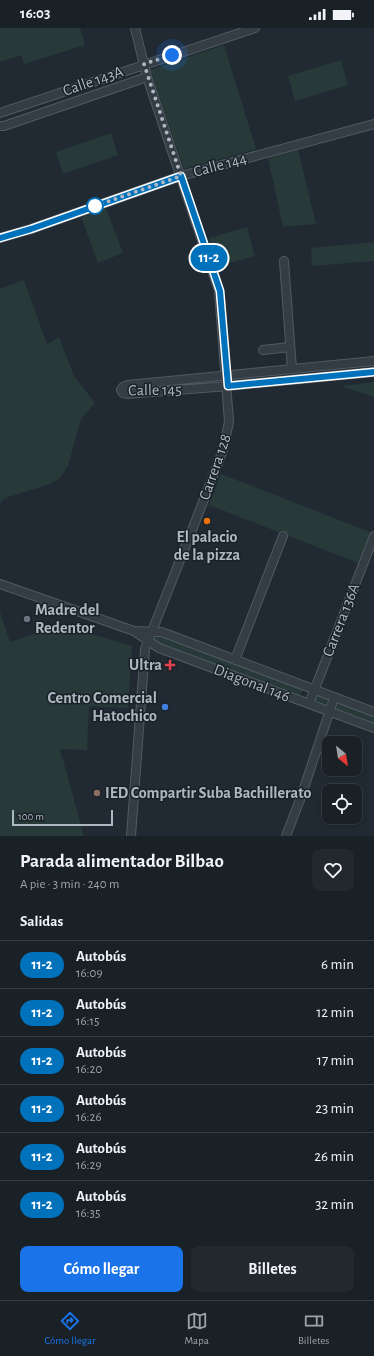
<!DOCTYPE html>
<html lang="es">
<head>
<meta charset="utf-8">
<style>
  :root { --surface:#192026; --page:#22282e; --text:#f1f3f6; --muted:#9fa3a7; --line:#373e43; --accent:#1a73e8 }
  body { margin:0; font-family:"Alegreya Sans",sans-serif; background:var(--page); color:var(--text); height:100vh; display:flex; flex-direction:column; font-size:15px; white-space:nowrap }
  * { box-sizing:border-box; margin:0 }
  p { font-size:13px; color:var(--muted) }
  .icon { flex:none; width:22px; height:22px; fill:none; stroke:currentColor; stroke-width:2; stroke-linecap:round; stroke-linejoin:round }
  .map { position:relative; height:808px; overflow:hidden }
  .details { display:flex; flex-direction:column; background:var(--surface); flex:1 }
  .details>* { flex:none }
  .badge { padding:0 8px; border-radius:13px; font-size:14px; line-height:26px }
  .needle { width:26px; rotate:150deg }
  .fabs { position:absolute; left:322px; top:708px; display:grid; gap:8px }
  .fabs a { display:grid; place-items:center; width:40px; height:40px; border-radius:8px; background:var(--surface); box-shadow:0 2px 6px #0003,0 0 0 1px var(--line); font-size:20px }
  .scale { position:absolute; left:12px; bottom:10px; width:101px; box-sizing:border-box; padding-left:4px; border:2px solid #aeb7c1; border-top:0; font-size:11px; line-height:14px; white-space:nowrap; color:#aeb7c1; -webkit-text-stroke:3px #1a2128; paint-order:stroke }
  .you { position:absolute; width:20px; height:20px; margin:-10px; border:3px solid #fff; border-radius:50%; background:#1a73e8; box-shadow:0 0 0 6px #1a73e833 }
  .map>.badge { position:absolute; translate:-50% -50%; box-shadow:0 0 0 2px #fff }
  h2 { padding:0 20px; font-size:15px; line-height:36px }
  .round { display:grid; place-items:center; flex:none; width:42px; height:42px; border-radius:8px; background:var(--page) }
  .overview { display:flex; align-items:center; justify-content:space-between; height:68px; padding:0 20px }
  h1 { font-size:19px; font-weight:700; line-height:30px }
  .button { display:flex; gap:8px; margin-top:auto; padding:8px 20px }
  .button a { flex:1; height:46px; border-radius:8px; background:var(--accent); color:#fff; font-size:16px; font-weight:700; line-height:46px; text-align:center }
  .button a+a { background:var(--page); color:var(--text) }
  ul { padding:0; list-style:none }
  li { display:flex; align-items:center; gap:12px; height:48px; padding:0 20px; border-top:1px solid var(--line) }
  li div { flex:1 }
  li b { display:block; font-size:15px }
  li em { font-style:normal }
  li .badge { min-width:44px; font-weight:700; text-align:center }
  .status { display:flex; justify-content:space-between; align-items:center; height:28px; padding:0 20px; background:var(--surface); direction:ltr }
  .status svg { height:11px; fill:currentColor }
  .tabs { display:flex; justify-content:space-around; align-items:center; height:56px; border-top:1px solid var(--line); background:var(--surface); font-size:11px; color:var(--muted) }
  .tabs a { display:grid; justify-items:center; gap:2px }
  .tabs .on { color:var(--accent) }
  .map>svg:first-child { display:block }
</style>
</head>
<body>
<div class="status"><b>16:03</b><svg viewBox="0 0 49 12"><path d="M0 12V9h3v3zM5 12V6h3v6zM10 12V3h3v9zM15 12V0h3v12zM26 1h20v11H26zM47 4h2v5h-2z"/></svg></div>
<div class="map">
<svg width="374" height="808" viewBox="0 0 374 808">
  <rect width="100%" height="100%" fill="#212a33"/>
  <path fill="#273938" d="M0 0H80L85 17 24 36 21 27 0 34Z
    M224 17 256 121 184 141 150 42Z
    M341 32 348 57 295 73 288 48Z
    M111 105 118 127 63 146 56 124Z
    M298 122 316 196 283 199 268 130Z
    M106 180 123 225 98 235 81 189Z
    M247 199 255 228 218 238 209 210Z
    M374 214V233L312 238 311 220Z
    M24 252 47 316 59 309 74 348 95 375 81 391 68 438 60 450 50 456 5 470 0 475V261Z
    M374 354V369L341 358Z
    M221 446 370 504 358 535 209 477Z
    M0 584 10 614 60 597 132 618 128 680 89 678 87 722 60 721 84 808H0Z
    M155 608 174 612 304 661 300 668 153 613Z
    M316 666 326 669 328 673 326 676 323 677 314 673Z
    M335 675H337L374 688V696L335 682 333 679Z"/>
  <g fill="none" stroke-linecap="round" stroke-linejoin="round">
    <defs>
      <path id="minor" d="M0 85 255 0
        M0 98H4L147 49
        M0 210 31 201 181 148 374 96
        M284 233 292 341
        M263 322 290 319
        M374 333 128 357 123 359 121 362 123 365 127 366 228 358 374 344
        M0 556 134 603 161 604 167 606 374 684
        M134 603 159 620 374 700
        M235 632 283 508
        M309 676 374 508
        M131 808 145 621 203 474 223 422 229 394 219 263 147 49 135 0
        M286 808 301 769 334 670"/>
    </defs>
    <use href="#minor" stroke="#515a62" stroke-width="10"/>
    <use href="#minor" stroke="#343c44" stroke-width="8"/>
  </g>
  <g fill="none" stroke-linecap="round" stroke-linejoin="round">
    <defs>
      <path id="line" d="M0 210 31 201 181 148 220 263 228 358 374 344"/>
    </defs>
    <use href="#line" stroke="#fff" stroke-width="9"/>
    <use href="#line" stroke="#0072bc" stroke-width="6"/>
    <path stroke="#aeb7c1" stroke-width="4" stroke-dasharray="0 7.2" d="M95 178 181 148 144 36 172 27"/>
  </g>
  <circle fill="#fff" stroke="#0072bc" stroke-width="2" cx="95" cy="178" r="8"/>
  <circle fill="#e8710a" stroke="#1a2128" stroke-width="1.5" cx="207" cy="493" r="4"/>
  <circle fill="#6b7280" stroke="#1a2128" stroke-width="1.5" cx="27" cy="591" r="4"/>
  <path fill="#e0444e" stroke="#1a2128" stroke-width="1.5" d="M168 631h4v4h4v4h-4v4h-4v-4h-4v-4h4z"/>
  <circle fill="#3f7fe0" stroke="#1a2128" stroke-width="1.5" cx="165" cy="679" r="4"/>
  <circle fill="#8d6e63" stroke="#1a2128" stroke-width="1.5" cx="97" cy="765" r="4"/>
  <g text-anchor="middle" dominant-baseline="central" stroke-width="3" stroke-linejoin="round" paint-order="stroke">
    <g font-size="16" fill="#aeb7c1" stroke="#1a2128">
      <text transform="translate(93 53) rotate(-19)">Calle 143A</text>
      <text transform="translate(220 137) rotate(-15)">Calle 144</text>
      <text transform="translate(155 362) rotate(-1)">Calle 145</text>
      <text transform="translate(215 439) rotate(-71)">Carrera 128</text>
      <text transform="translate(341 592) rotate(-69)">Carrera 136A</text>
      <text transform="translate(252 655) rotate(21)">Diagonal 146</text>
    </g>
    <g font-size="16" font-weight="bold" fill="#aeb7c1" stroke="#1a2128" text-anchor="start">
      <text x="207" y="509" text-anchor="middle">El palacio<tspan x="207" dy="18">de la pizza</tspan></text>
      <text x="35" y="582">Madre del<tspan x="35" dy="18">Redentor</tspan></text>
      <text x="162" y="637" text-anchor="end">Ultra</text>
      <text x="157" y="670" text-anchor="end">Centro Comercial<tspan x="157" dy="18">Hatochico</tspan></text>
      <text x="105" y="765">IED Compartir Suba Bachillerato</text>
    </g>
  </g>
</svg>
<div class="fabs">
<a><svg class="needle" viewBox="-14 -14 28 28"><path d="M0-13l5 13h-10z" fill="#e53935"/><path d="M0 13l5-13h-10z" fill="#9fa3a7"/></svg></a>
<a><svg class="icon" aria-label="locate" viewBox="0 0 24 24"><circle cx="12" cy="12" r="6"/><path d="M12 2v4M12 18v4M2 12h4M18 12h4"/></svg></a>
</div>
<div class="scale">100 m</div>
<div class="you" style="left:172px;top:27px"></div>
<b class="badge" style="left:209px;top:230px;background:#0072bc;color:#fff">11-2</b>
</div>
<section class="details">
<div class="overview"><div><h1>Parada alimentador Bilbao</h1><p>A pie · 3 min · 240 m</p></div><a class="round"><svg class="icon" aria-label="heart" viewBox="0 0 24 24"><path d="M12 20l-8-8c-3-5 5-10 8-4 3-6 11-1 8 4z"/></svg></a></div>
<h2>Salidas</h2>
<ul>
<li><span class="badge" style="background:#0072bc;color:#fff">11-2</span><div><b>Autobús</b><p>16:09</p></div><em>6 min</em></li>
<li><span class="badge" style="background:#0072bc;color:#fff">11-2</span><div><b>Autobús</b><p>16:15</p></div><em>12 min</em></li>
<li><span class="badge" style="background:#0072bc;color:#fff">11-2</span><div><b>Autobús</b><p>16:20</p></div><em>17 min</em></li>
<li><span class="badge" style="background:#0072bc;color:#fff">11-2</span><div><b>Autobús</b><p>16:26</p></div><em>23 min</em></li>
<li><span class="badge" style="background:#0072bc;color:#fff">11-2</span><div><b>Autobús</b><p>16:29</p></div><em>26 min</em></li>
<li><span class="badge" style="background:#0072bc;color:#fff">11-2</span><div><b>Autobús</b><p>16:35</p></div><em>32 min</em></li>
</ul>
<div class="button"><a>Cómo llegar</a><a>Billetes</a></div>
</section>
<nav class="tabs">
<a class="on"><svg class="icon" aria-label="directions" viewBox="0 0 24 24"><path d="M12 3l9 9-9 9-9-9zM9 14v-3h6M13 9l2 2-2 2"/></svg>Cómo llegar</a>
<a><svg class="icon" aria-label="map" viewBox="0 0 24 24"><path d="M3 6l6-2 6 2 6-2v14l-6 2-6-2-6 2zM9 4v14M15 6v14"/></svg>Mapa</a>
<a><svg class="icon" aria-label="tickets" viewBox="0 0 24 24"><path d="M3 7h18v10H3zM15 7v10"/></svg>Billetes</a>
</nav>
</body>
</html>
